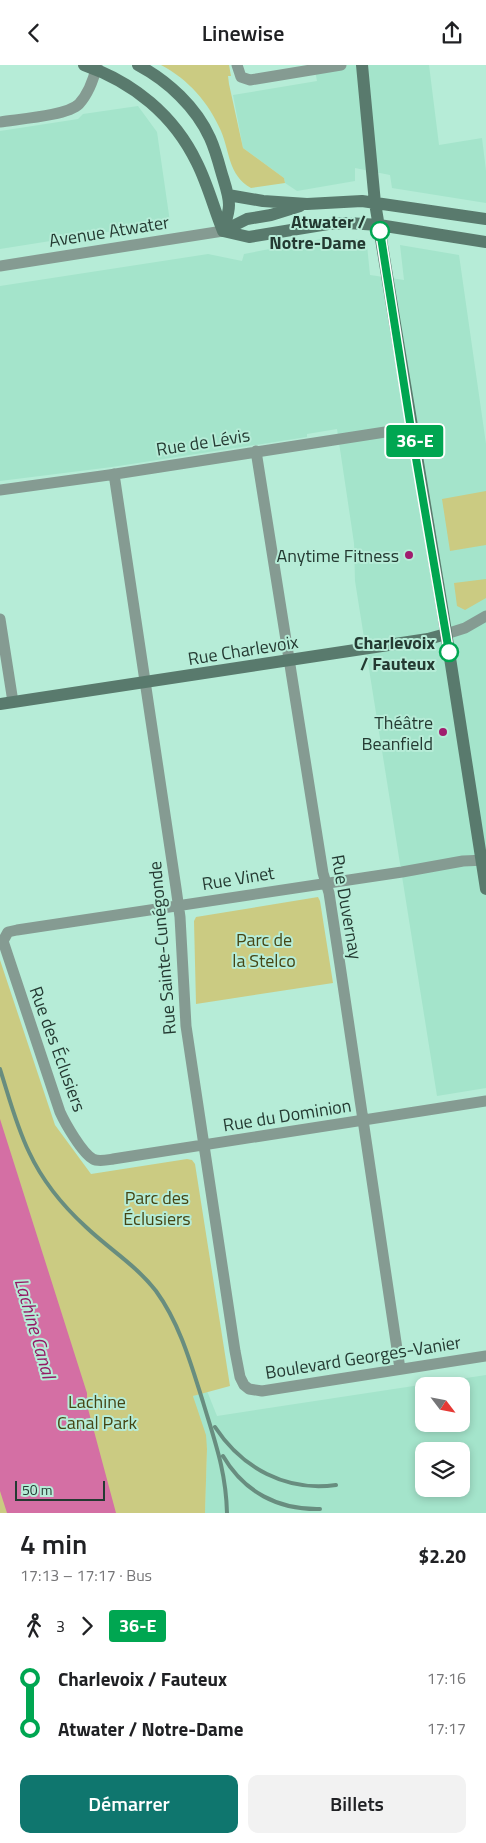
<!DOCTYPE html>
<html lang="fr">
<head>
<meta charset="utf-8">
<style>
  :root { --surface:#fff; --page:#f2f2f2; --text:#202124; --muted:#757577; --accent:#0f766e }
  body { margin:0; font-family:"Titillium Web",sans-serif; background:var(--page); color:var(--text); height:100vh; display:flex; flex-direction:column; font-size:19px; white-space:nowrap }
  * { box-sizing:border-box; margin:0 }
  p { font-size:16px; color:var(--muted) }
  .icon { flex:none; width:28px; height:28px; fill:none; stroke:currentColor; stroke-width:2; stroke-linecap:round; stroke-linejoin:round }
  .map { position:relative; height:1448px; overflow:hidden }
  .panel { display:flex; flex-direction:column; background:var(--surface); flex:1 }
  .panel>* { flex:none }
  .badge { padding:0 10px; border-radius:4px; font-size:18px; line-height:32px }
  .needle { width:32px; rotate:122deg }
  .buttons { position:absolute; left:415px; top:1312px; display:grid; gap:10px }
  .buttons a { display:grid; place-items:center; width:55px; height:55px; border-radius:10px; background:var(--surface); box-shadow:0 2px 8px #0003; font-size:25px }
  .scale { position:absolute; left:15px; bottom:12px; width:90px; box-sizing:border-box; padding-left:5px; border:2px solid #243a32; border-top:0; font-size:14px; line-height:18px; white-space:nowrap; color:#243a32; -webkit-text-stroke:4px #b6ecd7; paint-order:stroke }
  .map>.badge { position:absolute; translate:-50% -50%; box-shadow:0 0 0 2px #fff }
  .legs { display:flex; align-items:center; gap:8px; height:55px; padding:0 20px; font-size:16px }
  .legs p { margin-inline-start:auto }
  .summary { display:flex; align-items:center; justify-content:space-between; height:85px; padding:0 20px }
  h1 { font-size:28px; font-weight:600; line-height:38px }
  .cta { display:flex; gap:10px; margin-top:auto; padding:10px 20px }
  .cta a { flex:1; height:58px; border-radius:10px; background:var(--accent); color:#fff; font-size:20px; font-weight:600; line-height:58px; text-align:center }
  .cta a+a { background:var(--page); color:var(--text) }
  ul { padding:0 20px; list-style:none }
  li { display:flex; align-items:center; gap:18px; height:50px; font-size:19px }
  li i { display:grid; place-items:center; width:8px; height:100%; margin:0 6px; background:currentColor }
  li i::after { content:''; width:12px; height:12px; margin:-6px; border:4px solid; border-radius:50%; background:var(--surface) }
  li p { margin-inline-start:auto }
  li:first-child i { background:linear-gradient(#0000 50%,currentColor 0) }
  li:last-child i { background:linear-gradient(currentColor 50%,#0000 0) }
  header { display:flex; justify-content:space-between; align-items:center; height:65px; padding:0 20px; background:var(--surface); font-size:22px; font-weight:600 }
  .map>svg:first-child { display:block }
</style>
</head>
<body>
<header><svg class="icon" aria-label="back" viewBox="0 0 24 24"><path d="M15 5l-7 7 7 7"/></svg>Linewise<svg class="icon" aria-label="share" viewBox="0 0 24 24"><path d="M12 15V3M7 8l5-5 5 5M5 13v7h14v-7"/></svg></header>
<div class="map">
<svg width="486" height="1448" viewBox="0 0 486 1448">
  <rect width="100%" height="100%" fill="#b6ecd7"/>
  <path fill="#a4e4cb" fill-rule="evenodd" d="M314 0H429L439 80 482 73 486 106V138L392 123 390 110 355 103V116L297 126 285 118 284 113 243 83 233 30 317 16Z
    M138 41 157 67 170 157 0 184V66L78 54 83 49Z
    M321 174H360L367 180 370 210 404 215 400 180 459 190 486 379V1023L437 1031 355 516 354 478 337 364 307 369V372L112 402 0 416V221L208 189 242 196 244 189Z
    M486 1310V1448H205L207 1384 193 1331 207 1326 217 1351ZM424 1321H461V1359H424ZM424 1386H461V1424H424Z"/>
  <path fill="#cbcb82" d="M161 0H229L231 11H228L229 19 243 83 284 113 285 118 251 123C228 110 230 87 221 66 209 38 188 14 161 0Z
    M486 426V480L450 486 442 434Z
    M486 514V533L465 545 457 541 454 518Z
    M318 832 320 836 333 918 196 939 194 856 196 852Z
    M0 895 55 1060 91 1109 187 1094 192 1095 195 1099 230 1321 193 1331 206 1370 207 1384 205 1448H0Z"/>
  <path fill="#d46fa4" d="M0 1054 87 1328V1340L116 1448H7L0 1426Z"/>
  <g fill="none" stroke-linecap="round" stroke-linejoin="round">
    <path stroke="#859b92" stroke-width="11" d="M237 0 241 12 250 15 341 0
      M0 57C18 54 67 51 79 39 89 28 94 13 97 0
      M0 201 223 166
      M256 386 323 808 329 828 340 900 400 1304
      M114 409 176 823 180 852 186 961 235 1286 240 1312 244 1320 249 1324 262 1326 486 1291
      M0 425 109 410 411 363
      M0 554 13 637
      M446 569 465 563 486 551
      M486 795 463 796 402 807 17 865 8 867 3 876 60 1047C65 1058 82 1088 93 1094 98 1097 107 1095 113 1094L486 1036"/>
    <path stroke="#597a6d" stroke-width="12" d="M84 0C133 17 174 50 197 98 208 120 214 144 223 166
      M138 0C168 16 196 42 210 73 215 84 218 95 221 106 224 117 229 129 229 140 229 149 225 158 223 166
      M362 0 375 138 443 548 486 824
      M228 130 263 136 307 139 362 136 486 154
      M223 166 249 172 328 159 348 158 379 160 486 177
      M223 166 247 154 271 150 300 141
      M0 639 428 574 446 569"/>
    <path stroke="#688d7f" stroke-width="4" d="M0 1004C9 1032 16 1060 29 1087 42 1115 63 1141 86 1162 109 1184 136 1200 156 1226 180 1259 191 1299 203 1337 215 1377 226 1406 227 1448
      M215 1362C242 1403 286 1427 336 1420
      M223 1391C244 1427 278 1445 320 1444"/>
  </g>
  <g fill="none" stroke-linecap="round" stroke-linejoin="round">
    <defs>
      <path id="line-1" d="M380 166 411 364 449 587"/>
    </defs>
    <use href="#line-1" stroke="#fff" stroke-width="11"/>
    <use href="#line-1" stroke="#00a651" stroke-width="8"/>
  </g>
  <g fill="#fff" stroke="#00a651" stroke-width="2.5">
    <circle cx="380" cy="166" r="9"/>
    <circle cx="449" cy="587" r="9"/>
  </g>
  <g fill="#a01d6e" stroke="#b6ecd7" stroke-width="2">
    <circle cx="409" cy="490" r="5"/>
    <circle cx="443" cy="667" r="5"/>
  </g>
  <g text-anchor="middle" dominant-baseline="central" stroke-width="4" stroke-linejoin="round" paint-order="stroke">
    <g font-size="18" font-weight="bold" fill="#243a32" stroke="#b6ecd7" text-anchor="end">
      <text x="366" y="156">Atwater /<tspan x="366" dy="21">Notre-Dame</tspan></text>
      <text x="435" y="577">Charlevoix<tspan x="435" dy="21">/ Fauteux</tspan></text>
    </g>
    <g font-size="18" fill="#243a32" stroke="#b6ecd7">
      <text transform="translate(109 166) rotate(-9)">Avenue Atwater</text>
      <text transform="translate(203 377) rotate(-9)">Rue de Lévis</text>
      <text transform="translate(243 585) rotate(-9)">Rue Charlevoix</text>
      <text transform="translate(238 813) rotate(-9)">Rue Vinet</text>
      <text transform="translate(347 842) rotate(80)">Rue Duvernay</text>
      <text transform="translate(162 883) rotate(-95)">Rue Sainte-Cunégonde</text>
      <text transform="translate(58 984) rotate(70)">Rue des Éclusiers</text>
      <text transform="translate(287 1050) rotate(-9)">Rue du Dominion</text>
      <text transform="translate(363 1292) rotate(-9)">Boulevard Georges-Vanier</text>
    </g>
    <g font-size="18" fill="#243a32" stroke="#b6ecd7" text-anchor="end">
      <text x="399" y="490">Anytime Fitness</text>
      <text x="433" y="657">Théâtre<tspan x="433" dy="21">Beanfield</tspan></text>
    </g>
    <g font-size="18" fill="#454514" stroke="#b6ecd7">
      <text x="264" y="874">Parc de<tspan x="264" dy="21">la Stelco</tspan></text>
      <text x="157" y="1132">Parc des<tspan x="157" dy="21">Éclusiers</tspan></text>
      <text x="97" y="1336">Lachine<tspan x="97" dy="21">Canal Park</tspan></text>
    </g>
    <g font-size="19" font-style="italic" fill="#941965" stroke="#b6ecd7">
      <text transform="translate(36 1263) rotate(74)">Lachine Canal</text>
    </g>
  </g>
</svg>
<div class="buttons">
<a><svg class="needle" viewBox="-14 -14 28 28"><path d="M0-13l5 13h-10z" fill="#e53935"/><path d="M0 13l5-13h-10z" fill="#757577"/></svg></a>
<a><svg class="icon" aria-label="layers" viewBox="0 0 24 24"><path d="M12 4l9 5-9 5-9-5zM3 14l9 5 9-5"/></svg></a>
</div>
<div class="scale">50 m</div>
<b class="badge" style="left:415px;top:376px;background:#00a651;color:#fff">36-E</b>
</div>
<section class="panel">
<div class="summary"><div><h1>4 min</h1><p>17:13 – 17:17 · Bus</p></div><b>$2.20</b></div>
<div class="legs"><svg class="icon" aria-label="walk" viewBox="0 0 24 24"><circle cx="13" cy="4" r="2"/><path d="M13 8l-2 6 4 7M11 14l-3 7M7 12l3-4h3l4 4"/></svg>3<svg class="icon" aria-label="forward" viewBox="0 0 24 24"><path d="M9 5l7 7-7 7"/></svg><b class="badge" style="background:#00a651;color:#fff">36-E</b></div>
<ul>
<li><i style="color:#00a651"></i><b>Charlevoix / Fauteux</b><p>17:16</p></li>
<li><i style="color:#00a651"></i><b>Atwater / Notre-Dame</b><p>17:17</p></li>
</ul>
<div class="cta"><a>Démarrer</a><a>Billets</a></div>
</section>
</body>
</html>
